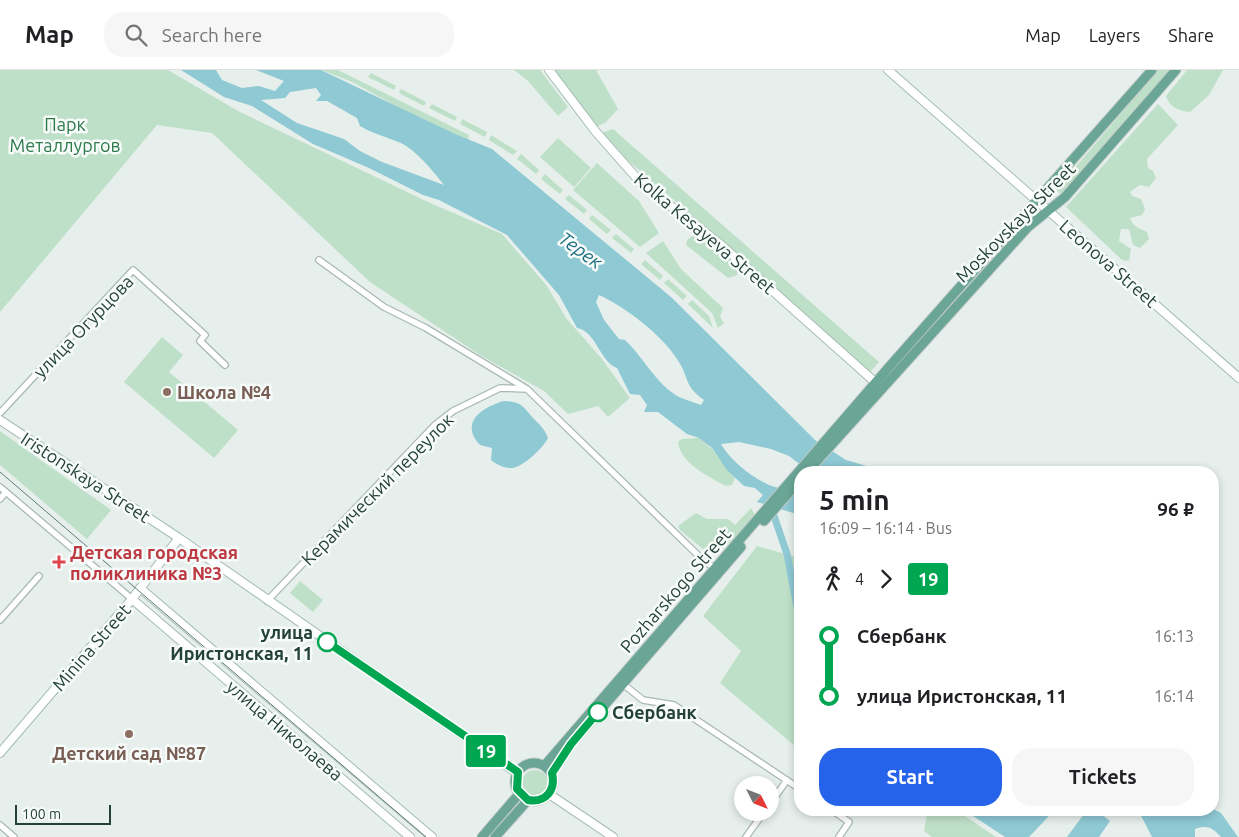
<!DOCTYPE html>
<html lang="en">
<head>
<meta charset="utf-8">
<style>
  :root { --surface:#fff; --page:#f6f6f6; --text:#202124; --muted:#757577; --line:#e0e0e0; --accent:#2563eb }
  body { margin:0; font-family:Ubuntu,sans-serif; background:var(--page); color:var(--text); height:100vh; display:flex; flex-direction:column; font-size:19px; white-space:nowrap }
  * { box-sizing:border-box; margin:0 }
  p { font-size:16px; color:var(--muted) }
  .icon { flex:none; width:28px; height:28px; fill:none; stroke:currentColor; stroke-width:2; stroke-linecap:round; stroke-linejoin:round }
  .map { position:relative; flex:1; overflow:hidden }
  .sheet { position:absolute; left:794px; top:396px; width:425px; height:350px; display:flex; flex-direction:column; background:var(--surface); border-radius:20px; box-shadow:0 2px 8px #0003 }
  .sheet>* { flex:none }
  .badge { padding:0 10px; border-radius:4px; font-size:18px; line-height:32px }
  .needle { width:32px; rotate:132deg }
  .buttons { position:absolute; left:734px; top:706px; display:grid; gap:10px }
  .buttons a { display:grid; place-items:center; width:45px; height:45px; border-radius:50%; background:var(--surface); box-shadow:0 2px 8px #0003; font-size:25px }
  .scale { position:absolute; left:15px; bottom:12px; width:96px; box-sizing:border-box; padding-left:5px; border:2px solid #24423a; border-top:0; font-size:14px; line-height:18px; white-space:nowrap; color:#24423a; -webkit-text-stroke:4px #f7fbf9; paint-order:stroke }
  .map>.badge { position:absolute; translate:-50% -50%; box-shadow:0 0 0 2px #fff }
  .legs { display:flex; align-items:center; gap:8px; height:55px; padding:0 25px; font-size:16px }
  .legs p { margin-inline-start:auto }
  .headline { display:flex; align-items:center; justify-content:space-between; height:85px; padding:0 25px }
  h1 { font-size:28px; font-weight:600; line-height:38px }
  .action { display:flex; gap:10px; margin-top:auto; padding:10px 25px }
  .action a { flex:1; height:58px; border-radius:20px; background:var(--accent); color:#fff; font-size:20px; font-weight:600; line-height:58px; text-align:center }
  .action a+a { background:var(--page); color:var(--text) }
  ul { padding:0 25px; list-style:none }
  li { display:flex; align-items:center; gap:18px; height:60px; font-size:19px }
  li i { display:grid; place-items:center; width:8px; height:100%; margin:0 6px; background:currentColor }
  li i::after { content:''; width:12px; height:12px; margin:-6px; border:4px solid; border-radius:50%; background:var(--surface) }
  li p { margin-inline-start:auto }
  li:first-child i { background:linear-gradient(#0000 50%,currentColor 0) }
  li:last-child i { background:linear-gradient(currentColor 50%,#0000 0) }
  header { display:flex; align-items:center; gap:30px; box-sizing:border-box; height:70px; padding:0 25px; background:var(--surface); border-bottom:1px solid var(--line) }
  header strong { font-size:24px }
  nav { display:flex; gap:28px; margin-inline-start:auto; font-size:18px }
  .search { width:350px; height:45px; background:var(--page); display:flex; align-items:center; gap:12px; box-sizing:border-box; padding:0 18px; border-radius:20px; color:var(--muted); font-size:19px }
  .map>svg:first-child { display:block }
</style>
</head>
<body>
<header>
<strong>Map</strong>
<div class="search"><svg class="icon" aria-label="search" viewBox="0 0 24 24"><circle cx="10" cy="10" r="6"/><path d="M15 15l6 6"/></svg>Search here</div>
<nav><a>Map</a><a>Layers</a><a>Share</a></nav>
</header>
<div class="map">
<svg width="1239" height="767" viewBox="0 0 1239 767">
  <rect width="100%" height="100%" fill="#e6efeb"/>
  <path fill="#bfe0c8" d="M0 0H168L238 41 428 132 502 164 547 216 566 248 602 289 630 328 608 347 598 336 568 344 544 321 480 285 370 212 212 63 157 55 0 242Z
    M322 0H338L469 65 468 71H461L352 12Z
    M514 0H540L568 37 558 46 528 11Z
    M551 0H596L618 39 605 53 593 58Z
    M1158 0H1170L1062 125 1056 120Z
    M1187 0H1223L1209 25 1190 42C1179 41 1169 37 1166 26Z
    M371 3 396 16 394 20 368 7Z
    M401 19 426 32 424 36 399 23Z
    M432 34 457 47 455 51 429 38Z
    M1158 34 1178 55 1147 89 1148 98 1153 101 1156 108 1149 117 1140 115 1130 122 1132 126 1141 129 1145 139 1142 145 1130 148C1133 157 1139 158 1147 162L1149 169 1140 178 1133 175 1129 159H1121L1119 171 1131 179 1129 191 1122 190 1066 137Z
    M462 49 487 62 485 67 460 54Z
    M613 59 879 292 870 302 759 203 597 64Z
    M491 65 517 81 513 85 489 70Z
    M558 68 591 98 574 117 540 87Z
    M521 84 539 100 536 104 517 89Z
    M597 93 639 131 659 163 640 177 573 120Z
    M545 104 563 120 560 124 541 109Z
    M569 125 587 140 584 144 565 129Z
    M592 145 611 160 607 164 589 149Z
    M616 164 634 179 631 183 612 168Z
    M692 166C711 168 726 186 740 198L737 205 728 208 686 175 687 170Z
    M663 171 681 199 723 238 720 247 724 253 718 258 712 243 646 183Z
    M645 190 663 206 660 210 641 194Z
    M668 209 687 226 683 230 664 213Z
    M692 230 709 246 713 258 688 234Z
    M162 267 183 285 169 302 238 360 214 388 124 312Z
    M0 361 111 440 87 469 0 395Z
    M699 368 712 379 735 408 732 415 726 416C709 407 680 393 678 372L682 369Z
    M751 438 755 445C740 463 732 476 708 483L680 460 678 456 696 443 707 449H728L735 455Z
    M757 476 800 488V672L796 677 720 613 741 581 703 546Z
    M300 511 323 530 313 542 290 523Z
    M522 713a13 13 0 1 1 26 0a13 13 0 1 1-26 0Z
    M899 740H956L996 767H932L924 761 927 745 922 742 903 744Z"/>
  <path fill="#8ec9d4" fill-rule="evenodd" d="M181 0H216L222 10 242 18 259 16 275 21 284 11 256 0H321L455 64 492 79 671 227 815 370 846 390 887 402H810L789 386 771 379 739 372 721 374C730 390 751 407 769 415 778 419 790 419 800 421V445L757 432 763 425 755 418 744 416 727 400 712 378 699 368 687 364 658 342H644L647 335 640 325 630 324 617 298C599 291 597 262 577 258L559 225 507 165 439 130 423 125 369 98 313 74 252 36 224 27ZM316 18 321 25 316 31H327L357 48 360 56C373 64 387 67 401 73 417 81 433 101 444 115L382 92 360 81 344 69 297 53 261 30 285 28 290 22ZM599 225C624 236 662 265 677 289 690 308 683 315 704 330L701 335C694 332 685 330 679 327 656 314 644 288 625 270L619 269 604 250 596 232Z
    M504 331C523 332 523 337 534 349 541 356 544 358 548 368 544 377 522 398 512 398 503 398 498 395 491 390L492 378 480 375C459 353 482 337 504 331Z
    M1213 739 1221 743 1238 767H1221C1212 757 1207 755 1195 759V767H1152L1138 740Z
    M964 740H1049L1048 747 1029 767H1005Z
    M1087 740H1096L1110 751 1099 767H1067Z"/>
  <g fill="none" stroke-linecap="round" stroke-linejoin="round">
    <path stroke="#8ec9d4" stroke-width="7" d="M771 437 787 484 800 553"/>
    <defs>
      <path id="street" d="M319 190 384 237 426 258 527 319
        M0 343 133 200 205 265 200 271 225 295
        M0 417 132 529
        M0 429 6 422
        M267 531 435 355 453 341 500 318 527 319 704 491 715 498
        M0 550 39 506
        M623 614 643 630 674 635 800 719
        M770 734 787 710
        M832 740 849 752 839 767
        M0 755 14 767
        M746 767 764 742"/>
      <path id="secondary" d="M549 0 596 62 642 114 720 174 876 313
        M888 0 1239 308
        M0 350 179 468 517 703
        M140 518 432 767
        M132 529 410 767
        M0 683 132 529 179 468
        M549 724 613 767"/>
      <path id="primary" d="M807 402 1028 157 1065 127 1176 0
        M764 451 800 410
        M515 712a19 19 0 1 1 38 0a19 19 0 1 1-38 0Z
        M545 695 889 297 1152 0
        M552 703 571 674 741 477
        M482 767 519 724
        M495 767 528 730"/>
    </defs>
    <use href="#street" stroke="#a8b8b2" stroke-width="8"/>
    <use href="#secondary" stroke="#a4bbb3" stroke-width="10"/>
    <use href="#primary" stroke="#c2cac8" stroke-width="11"/>
    <use href="#street" stroke="#fff" stroke-width="5.5"/>
    <use href="#secondary" stroke="#fff" stroke-width="8"/>
    <use href="#primary" stroke="#6aa596" stroke-width="9"/>
    <path stroke="#5f7d75" stroke-width="1" d="M0 402 426 767"/>
  </g>
  <g fill="none" stroke-linecap="round" stroke-linejoin="round">
    <defs>
      <path id="line-1" d="M327 572 518 702 517 719 528 730C546 733 556 720 552 703L571 674 598 642"/>
    </defs>
    <use href="#line-1" stroke="#fff" stroke-width="11"/>
    <use href="#line-1" stroke="#00a651" stroke-width="8"/>
  </g>
  <g fill="#8d6e63" stroke="#f7fbf9" stroke-width="2">
    <circle cx="167" cy="322" r="5"/>
    <circle cx="129" cy="664" r="5"/>
  </g>
  <path fill="#e0444e" stroke="#f7fbf9" stroke-width="2" d="M56.5 484.5h5v5h5v5h-5v5h-5v-5h-5v-5h5z"/>
  <g fill="#fff" stroke="#00a651" stroke-width="2.5">
    <circle cx="327" cy="572" r="9"/>
    <circle cx="598" cy="642" r="9"/>
  </g>
  <g text-anchor="middle" dominant-baseline="central" stroke-width="5" stroke-linejoin="round" paint-order="stroke">
    <g font-size="18" fill="#2d7a4b" stroke="#f7fbf9">
      <text x="65" y="54">Парк<tspan x="65" dy="21">Металлургов</tspan></text>
    </g>
    <g font-size="18" fill="#24423a" stroke="#f7fbf9">
      <text transform="translate(1015 152) rotate(-45)">Moskovskaya Street</text>
      <text transform="translate(705 163) rotate(40)">Kolka Kesayeva Street</text>
      <text transform="translate(1109 193) rotate(41)">Leonova Street</text>
      <text transform="translate(83 256) rotate(-46)">улица Огурцова</text>
      <text transform="translate(86 407) rotate(33)">Iristonskaya Street</text>
      <text transform="translate(377 419) rotate(-45)">Керамический переулок</text>
      <text transform="translate(675 520) rotate(-49)">Pozharskogo Street</text>
      <text transform="translate(91 577) rotate(-49)">Minina Street</text>
      <text transform="translate(285 660) rotate(40)">улица Николаева</text>
    </g>
    <g font-size="18" font-weight="bold" fill="#785e54" stroke="#f7fbf9" text-anchor="start">
      <text x="177" y="322">Школа №4</text>
      <text x="129" y="683" text-anchor="middle">Детский сад №87</text>
    </g>
    <g font-size="18" font-weight="bold" fill="#be3a42" stroke="#f7fbf9" text-anchor="start">
      <text x="70" y="482">Детская городская<tspan x="70" dy="21">поликлиника №3</tspan></text>
    </g>
    <g font-size="18" font-weight="bold" fill="#24423a" stroke="#f7fbf9" text-anchor="end">
      <text x="313" y="562">улица<tspan x="313" dy="21">Иристонская, 11</tspan></text>
      <text x="612" y="642" text-anchor="start">Сбербанк</text>
    </g>
    <g font-size="19" font-style="italic" fill="#1c6f80" stroke="#f7fbf9">
      <text transform="translate(581 180) rotate(36)">Терек</text>
    </g>
  </g>
</svg>
<div class="buttons">
<a><svg class="needle" viewBox="-14 -14 28 28"><path d="M0-13l5 13h-10z" fill="#e53935"/><path d="M0 13l5-13h-10z" fill="#757577"/></svg></a>
</div>
<div class="scale">100 m</div>
<b class="badge" style="left:486px;top:681px;background:#00a651;color:#fff">19</b>
<section class="sheet">
<div class="headline"><div><h1>5 min</h1><p>16:09 – 16:14 · Bus</p></div><b>96 ₽</b></div>
<div class="legs"><svg class="icon" aria-label="walk" viewBox="0 0 24 24"><circle cx="13" cy="4" r="2"/><path d="M13 8l-2 6 4 7M11 14l-3 7M7 12l3-4h3l4 4"/></svg>4<svg class="icon" aria-label="forward" viewBox="0 0 24 24"><path d="M9 5l7 7-7 7"/></svg><b class="badge" style="background:#00a651;color:#fff">19</b></div>
<ul>
<li><i style="color:#00a651"></i><b>Сбербанк</b><p>16:13</p></li>
<li><i style="color:#00a651"></i><b>улица Иристонская, 11</b><p>16:14</p></li>
</ul>
<div class="action"><a>Start</a><a>Tickets</a></div>
</section>
</div>
</body>
</html>
